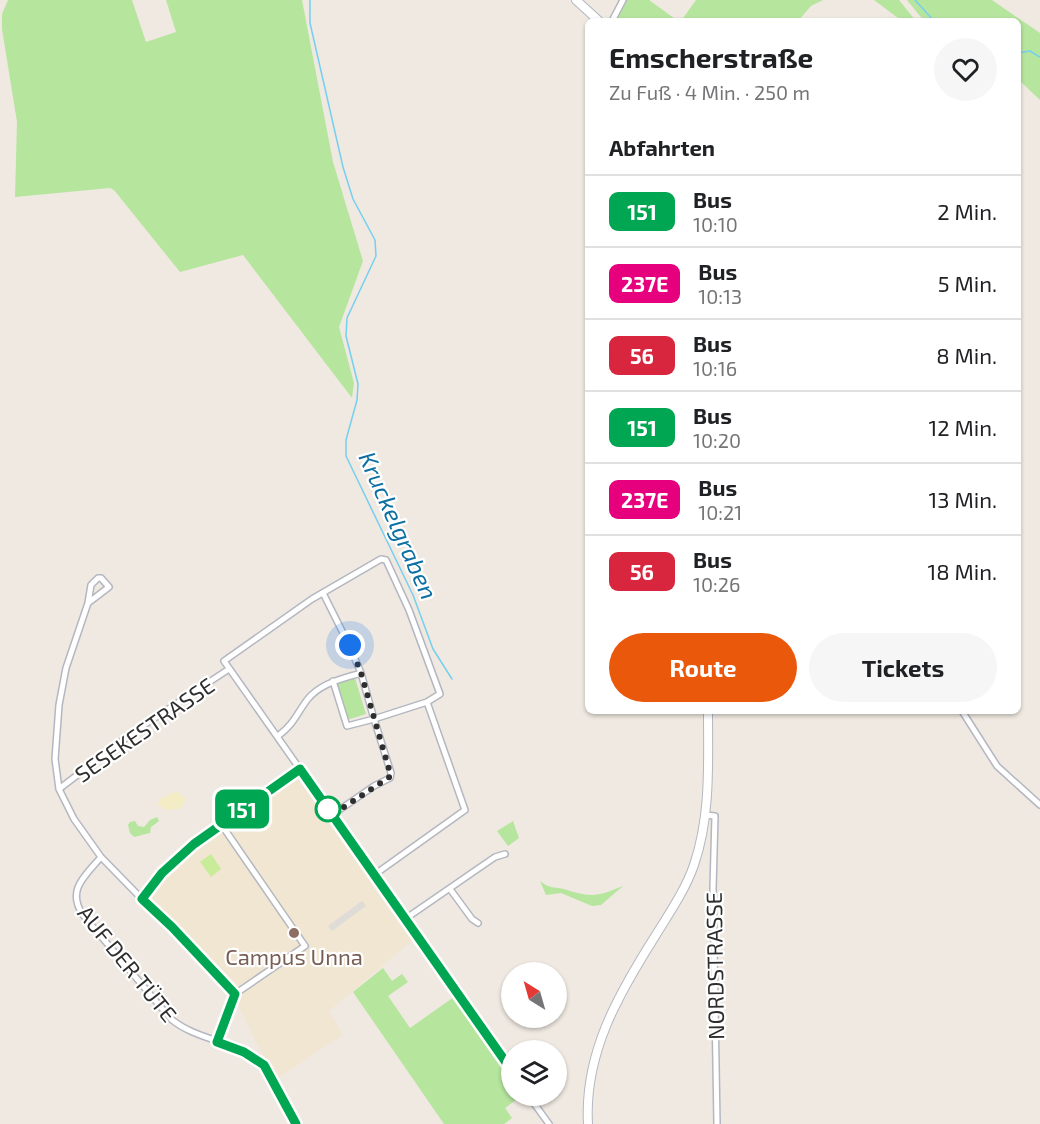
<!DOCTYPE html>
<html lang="de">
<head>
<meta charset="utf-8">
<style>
  :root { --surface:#fff; --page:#f6f6f6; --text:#202124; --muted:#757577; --line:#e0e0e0; --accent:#ea580c }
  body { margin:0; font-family:"Exo 2",sans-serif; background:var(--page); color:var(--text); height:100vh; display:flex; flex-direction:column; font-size:22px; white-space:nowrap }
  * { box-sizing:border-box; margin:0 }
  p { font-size:20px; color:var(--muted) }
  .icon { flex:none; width:33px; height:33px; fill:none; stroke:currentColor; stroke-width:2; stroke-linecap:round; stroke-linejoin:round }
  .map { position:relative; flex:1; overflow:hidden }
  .details { position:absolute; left:585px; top:18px; width:436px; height:696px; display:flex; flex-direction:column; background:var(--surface); border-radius:9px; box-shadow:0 2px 4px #0004 }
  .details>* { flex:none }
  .badge { padding:0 12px; border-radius:9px; font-size:21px; line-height:39px }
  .needle { width:39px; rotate:323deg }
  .buttons { position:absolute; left:501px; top:962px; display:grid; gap:12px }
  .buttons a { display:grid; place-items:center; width:66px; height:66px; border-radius:50%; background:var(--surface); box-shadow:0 2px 4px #0004; font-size:30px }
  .you { position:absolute; width:30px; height:30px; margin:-15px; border:4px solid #fff; border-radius:50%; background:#1a73e8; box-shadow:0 0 0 9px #1a73e833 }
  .map>.badge { position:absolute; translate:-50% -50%; box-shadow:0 0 0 3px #fff }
  h2 { padding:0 24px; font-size:22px; line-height:54px }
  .round { display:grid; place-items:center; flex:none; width:63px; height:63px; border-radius:32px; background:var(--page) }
  .overview { display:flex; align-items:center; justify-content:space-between; height:102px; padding:0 24px }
  h1 { font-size:28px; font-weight:700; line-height:45px }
  .button { display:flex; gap:12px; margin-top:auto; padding:12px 24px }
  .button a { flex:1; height:69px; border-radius:36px; background:var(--accent); color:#fff; font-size:24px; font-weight:700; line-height:69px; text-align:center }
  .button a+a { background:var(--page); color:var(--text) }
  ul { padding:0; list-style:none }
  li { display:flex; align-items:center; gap:18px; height:72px; padding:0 24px; border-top:2px solid var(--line) }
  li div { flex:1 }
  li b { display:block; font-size:22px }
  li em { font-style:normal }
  li .badge { min-width:66px; font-weight:700; text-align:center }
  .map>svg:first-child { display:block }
</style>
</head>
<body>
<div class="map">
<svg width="1040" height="1124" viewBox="0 0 1040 1124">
  <rect width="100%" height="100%" fill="#efe9e1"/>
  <path fill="#f0e6d1" d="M297 776 412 941 329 1011 343 1035 275 1080 233 995 149 894 198 845Z"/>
  <path fill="#b6e59e" d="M8 0H132L146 42 176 32 166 0H302L333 162 363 261 339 327 354 383 352 398 243 255 180 272 114 190 110 188 15 197 17 122 2 29V14Z
    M626 0H649L678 21H616Z
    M696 0H823L811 6 798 21H681Z
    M874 0H899L916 21H902Z
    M907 0H992L1040 33V100L1019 80 1018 21H924Z
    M355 678 366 714 347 720 336 684Z
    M157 817 159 821 151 827 150 833 134 837 130 833 128 825 130 822 135 821 138 826 144 827 150 820Z
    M513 821 519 838 508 846 497 831Z
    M540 881C551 890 555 886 567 890 593 898 598 896 623 886L601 905 592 906 561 893 546 895Z
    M383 968 392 981 402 974 408 982 388 996 410 1028 454 997 511 1078 512 1095H523L505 1108 512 1118 504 1124H444L353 992Z"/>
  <path fill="#f3ecc5" d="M177 791 185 798 184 804 179 809 166 810 157 804 160 799Z"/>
  <path fill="#c9ec9a" d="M211 854 221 869 211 877 200 862Z"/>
  <path fill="#dfdcd8" d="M362 901 366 906 332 931 328 926Z"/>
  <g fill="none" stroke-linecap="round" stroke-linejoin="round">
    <path stroke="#75cff0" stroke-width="1.5" d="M310 0V23L343 167 353 199 375 240 376 256 347 318 346 336 358 384 357 400 346 440V456L413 595 433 649 452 679
      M915 0 934 21
      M1018 53 1030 51 1040 57"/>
    <defs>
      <path id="minor" d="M612 21 623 0
        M323 593 349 645 361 673
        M88 603 109 587 101 578H98L91 585 88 603 66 668 59 705 55 759 59 789 74 819 101 857 142 899 172 927 235 994
        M962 711 997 766 1040 805
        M278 736C294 724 296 715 307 700 320 683 342 679 361 673L374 719 427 702 440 694 409 610 386 560 381 559 312 599 224 661 512 1071
        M59 789 135 731 229 669
        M332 815 374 786 390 778 391 773 374 719 347 726 333 681
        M706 815 715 816 713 888 717 1124
        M221 824 305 946 235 994
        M101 857C85 876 66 890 83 915L171 1019C197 1041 236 1040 261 1064 276 1077 287 1106 296 1124
        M374 875 465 810 427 702
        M450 889 472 919 478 923
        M142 899 163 873 193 844 300 769
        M405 919 495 857 505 854
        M217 1042 235 994
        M528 1095 549 1124"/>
      <path id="secondary" d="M576 0 599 21
        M588 1124C584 1054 618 995 654 938 668 915 685 891 694 865 711 815 708 763 708 711"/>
    </defs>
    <use href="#minor" stroke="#b4b7c1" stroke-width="8"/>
    <use href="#secondary" stroke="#b4b7c1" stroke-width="10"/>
    <use href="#minor" stroke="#fff" stroke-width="5"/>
    <use href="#secondary" stroke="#fff" stroke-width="8"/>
  </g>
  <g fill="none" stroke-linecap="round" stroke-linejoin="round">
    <defs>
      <path id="line" d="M296 1124 264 1065 244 1052 217 1042 235 994 172 927 142 899 162 873 194 844 300 769 512 1071"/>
    </defs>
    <use href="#line" stroke="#fff" stroke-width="14"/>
    <use href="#line" stroke="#00a651" stroke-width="9"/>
    <path stroke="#2e2e2e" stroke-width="6" stroke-dasharray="0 10.8" d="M328 809 332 815 391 776 361 673 350 645"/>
  </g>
  <circle fill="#fff" stroke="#00a651" stroke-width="3" cx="328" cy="809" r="12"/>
  <circle fill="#8d6e63" stroke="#fff" stroke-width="2" cx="294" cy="933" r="6"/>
  <g text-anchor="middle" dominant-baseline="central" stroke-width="4.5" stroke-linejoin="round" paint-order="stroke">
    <g font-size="22" fill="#2e2e2e" stroke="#fff">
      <text transform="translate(144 729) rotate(-35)">SESEKESTRASSE</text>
      <text transform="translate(128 963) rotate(51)">AUF DER TÜTE</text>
      <text transform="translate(714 966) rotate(-91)">NORDSTRASSE</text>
    </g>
    <g font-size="22" fill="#785e54" stroke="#fff">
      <text x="294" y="956">Campus Unna</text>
    </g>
    <g font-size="24" font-style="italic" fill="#0d6fa3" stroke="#fff">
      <text transform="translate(399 525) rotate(66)">Kruckelgraben</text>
    </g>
  </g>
</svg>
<div class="buttons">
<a><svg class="needle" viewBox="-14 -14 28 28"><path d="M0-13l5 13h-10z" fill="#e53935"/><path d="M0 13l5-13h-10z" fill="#757577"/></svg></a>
<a><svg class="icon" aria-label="layers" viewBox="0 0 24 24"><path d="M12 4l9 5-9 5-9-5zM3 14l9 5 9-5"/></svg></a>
</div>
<div class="you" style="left:350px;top:645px"></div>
<b class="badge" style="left:242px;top:809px;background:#00a651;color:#fff">151</b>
<section class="details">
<div class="overview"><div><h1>Emscherstraße</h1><p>Zu Fuß · 4 Min. · 250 m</p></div><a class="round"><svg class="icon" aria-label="heart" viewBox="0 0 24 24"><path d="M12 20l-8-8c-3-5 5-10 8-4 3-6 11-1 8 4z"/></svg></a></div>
<h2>Abfahrten</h2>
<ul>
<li><span class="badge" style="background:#00a651;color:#fff">151</span><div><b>Bus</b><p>10:10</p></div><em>2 Min.</em></li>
<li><span class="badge" style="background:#e6007e;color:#fff">237E</span><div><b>Bus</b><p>10:13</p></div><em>5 Min.</em></li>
<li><span class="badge" style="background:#d7263d;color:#fff">56</span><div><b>Bus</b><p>10:16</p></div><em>8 Min.</em></li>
<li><span class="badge" style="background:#00a651;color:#fff">151</span><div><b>Bus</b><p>10:20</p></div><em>12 Min.</em></li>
<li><span class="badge" style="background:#e6007e;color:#fff">237E</span><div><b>Bus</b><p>10:21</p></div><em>13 Min.</em></li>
<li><span class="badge" style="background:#d7263d;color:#fff">56</span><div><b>Bus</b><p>10:26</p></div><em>18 Min.</em></li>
</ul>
<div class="button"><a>Route</a><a>Tickets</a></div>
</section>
</div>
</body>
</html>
